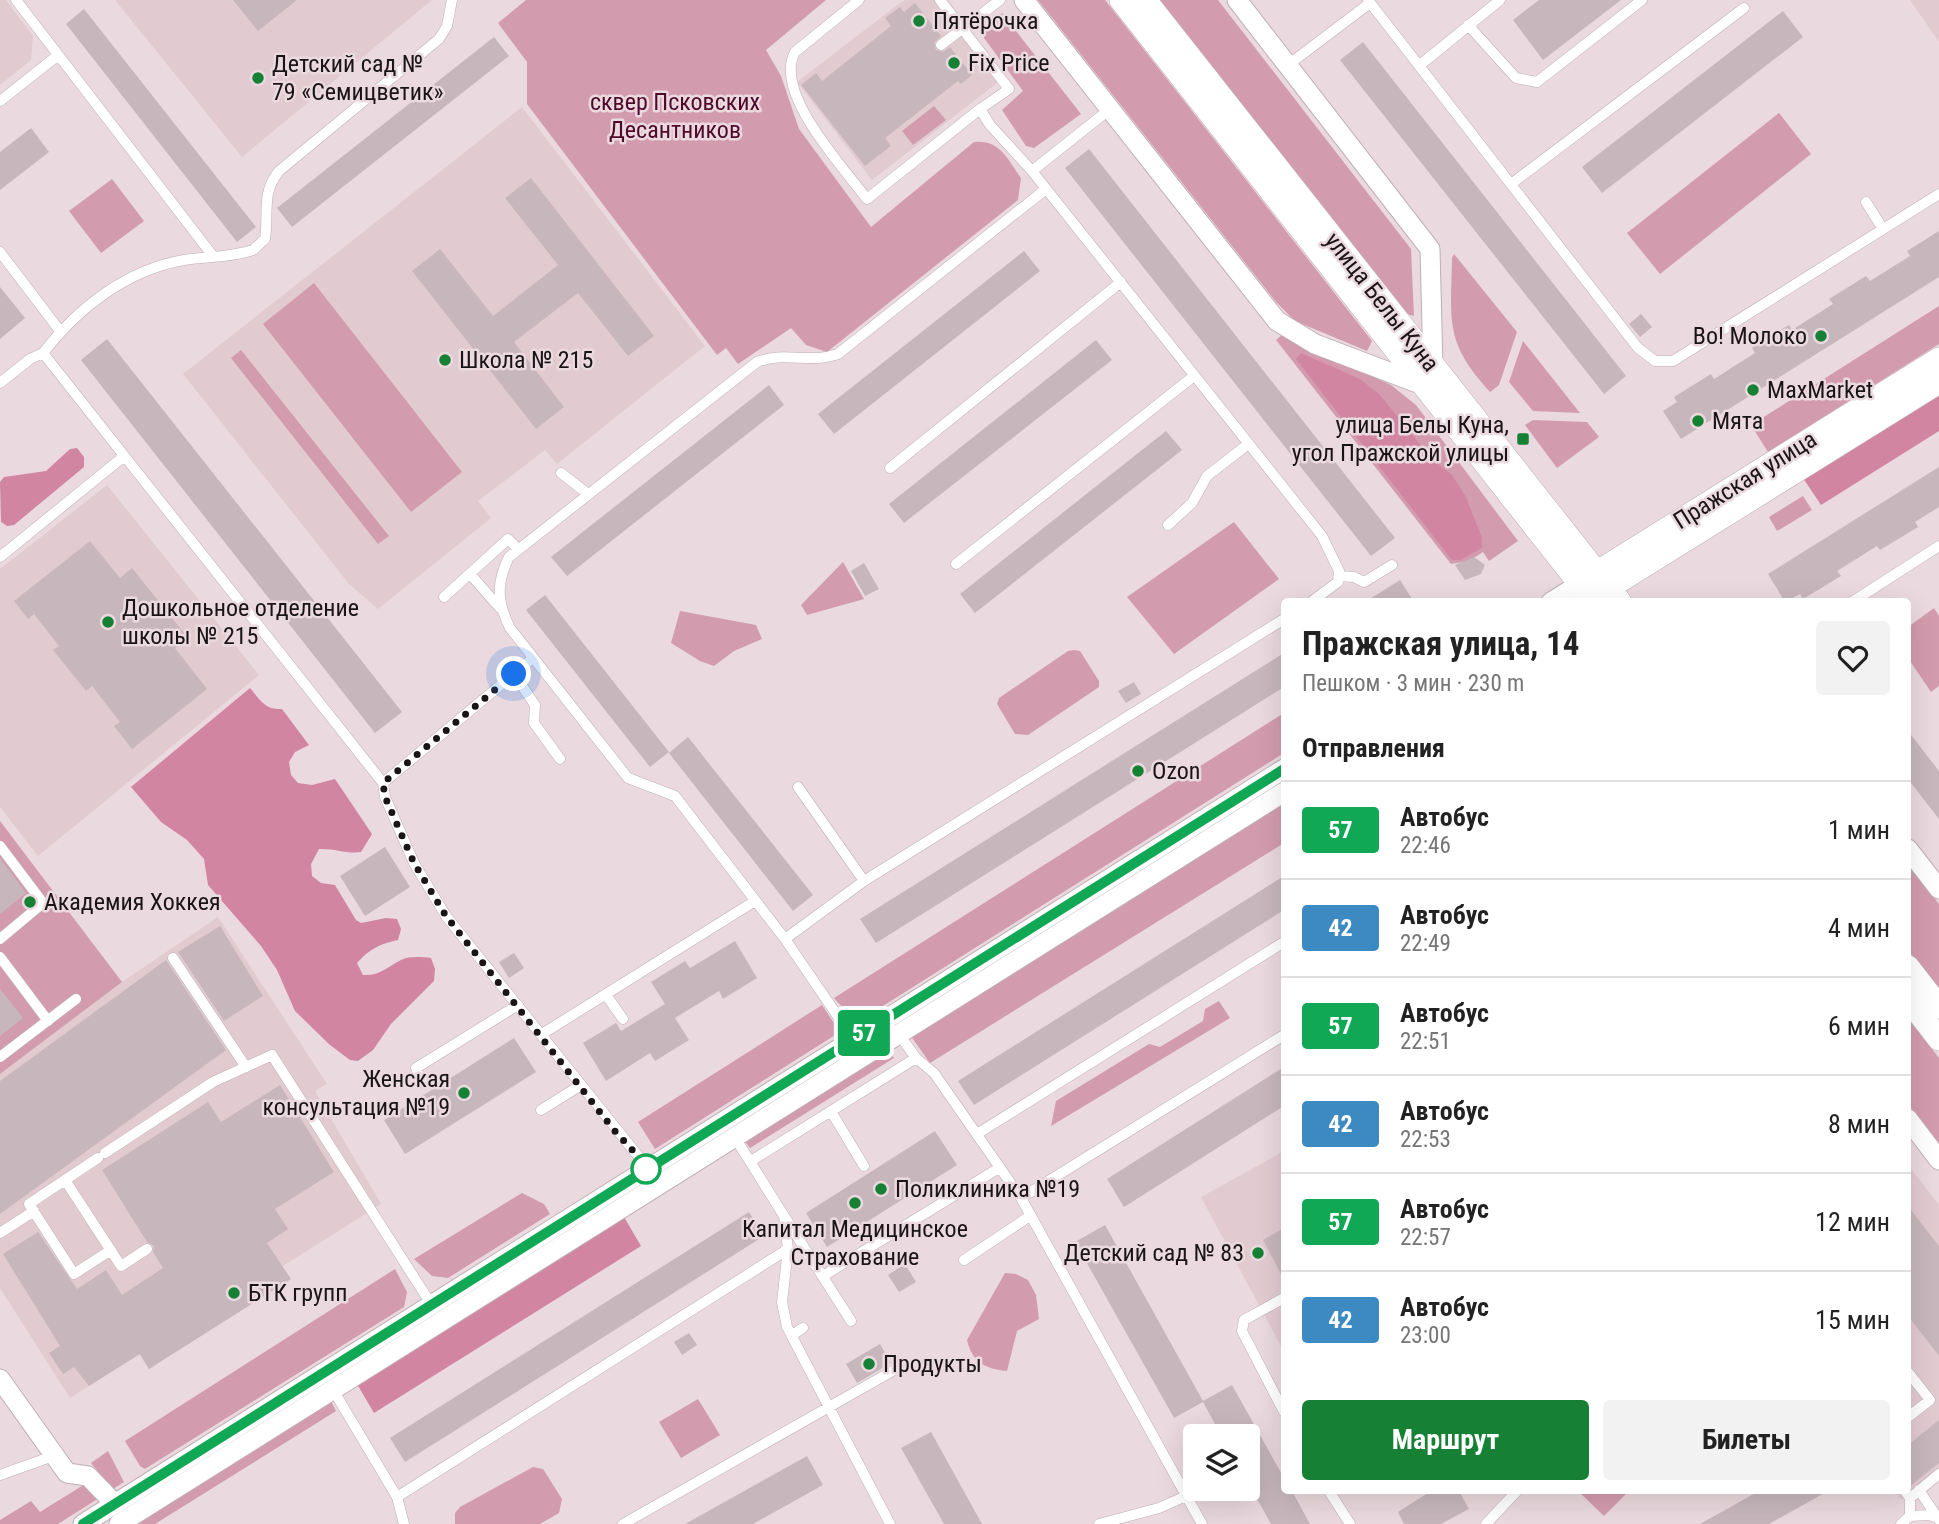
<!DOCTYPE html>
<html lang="ru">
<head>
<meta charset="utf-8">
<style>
  :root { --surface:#fff; --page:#f2f2f2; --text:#222; --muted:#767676; --line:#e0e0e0; --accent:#168035 }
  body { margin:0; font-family:"Roboto Condensed",sans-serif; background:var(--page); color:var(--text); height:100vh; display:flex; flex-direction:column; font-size:26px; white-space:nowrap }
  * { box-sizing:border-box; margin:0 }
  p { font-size:23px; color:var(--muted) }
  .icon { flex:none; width:38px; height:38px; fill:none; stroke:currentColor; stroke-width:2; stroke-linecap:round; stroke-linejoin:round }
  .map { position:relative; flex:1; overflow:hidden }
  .sheet { position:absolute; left:1281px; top:598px; width:630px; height:896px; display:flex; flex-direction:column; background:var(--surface); border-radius:7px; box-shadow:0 7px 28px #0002 }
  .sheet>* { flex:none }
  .badge { padding:0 14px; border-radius:5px; font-size:24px; line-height:46px }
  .fabs { position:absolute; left:1183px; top:1424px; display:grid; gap:14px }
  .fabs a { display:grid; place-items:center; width:77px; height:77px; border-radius:7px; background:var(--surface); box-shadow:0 7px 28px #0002; font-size:35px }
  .you { position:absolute; width:35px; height:35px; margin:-18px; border:5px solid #fff; border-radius:50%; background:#1a73e8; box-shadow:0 0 0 10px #1a73e833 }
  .map>.badge { position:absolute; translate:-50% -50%; box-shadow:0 0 0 4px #fff }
  h2 { padding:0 21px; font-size:26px; line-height:63px }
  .round { display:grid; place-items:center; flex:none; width:74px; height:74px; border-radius:7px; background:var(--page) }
  .headline { display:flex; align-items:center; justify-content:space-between; height:119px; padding:0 21px }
  h1 { font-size:33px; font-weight:700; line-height:52px }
  .button { display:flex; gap:14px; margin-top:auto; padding:14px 21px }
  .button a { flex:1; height:80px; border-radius:7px; background:var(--accent); color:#fff; font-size:28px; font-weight:700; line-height:80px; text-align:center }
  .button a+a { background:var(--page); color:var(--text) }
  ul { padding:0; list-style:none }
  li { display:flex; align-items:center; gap:21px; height:98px; padding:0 21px; border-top:2px solid var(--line) }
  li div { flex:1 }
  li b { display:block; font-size:26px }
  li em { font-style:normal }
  li .badge { min-width:77px; font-weight:700; text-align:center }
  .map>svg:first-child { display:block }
</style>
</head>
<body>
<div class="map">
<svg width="1939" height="1524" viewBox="0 0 1939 1524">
  <rect width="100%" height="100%" fill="#ead9de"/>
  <path fill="#e2cad1" d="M0 0H6L33 36 31 60 0 85Z
    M115 0H432L242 157Z
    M904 0H948L1006 76 872 180 797 82Z
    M1910 0H1939V42Z
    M522 107 705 346 557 464 545 450 478 501 491 518 378 609 349 584 183 374Z
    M107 485 259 675 38 856 0 807V569Z
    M218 917 327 1084 315 1091 381 1204 283 1266 149 1369 139 1354 70 1398 0 1288V1074L122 982Z
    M1284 1151V1352L1201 1197Z
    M1908 1165 1939 1205V1470L1901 1500 1894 1491H1908Z"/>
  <path fill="#d39cae" d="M526 0H826L766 50 781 76 799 129 871 227 974 142C1000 139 1008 160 1021 178L1018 200 827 352 806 345 791 328 738 364 726 348 717 355 527 104V62L498 23Z
    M1038 0H1105L1372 341 1367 351 1295 321 1277 303Z
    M1159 0H1218L1411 249 1414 316 1407 314Z
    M1002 13 1081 114 1034 148 1026 146 1002 110 1023 91 984 38 986 26Z
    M934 106 946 120 913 145 902 131Z
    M1779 113 1811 154 1660 274 1627 233Z
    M112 179 144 221 101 253 69 211Z
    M1454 254 1517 332 1499 385 1490 392C1444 342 1451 321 1452 258Z
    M314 283 462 472 411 512 263 324Z
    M1939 306V344L1768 452 1751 425Z
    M1283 334 1391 385 1416 405 1518 541 1489 561 1483 552 1469 561 1451 564 1276 340Z
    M1523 341 1580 413 1533 411 1509 382Z
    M241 350 389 536 378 544 231 358Z
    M1533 420 1587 422 1599 437 1557 468 1525 425Z
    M1803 496 1812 510 1777 531 1769 517Z
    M1234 522 1279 579 1174 654 1127 597Z
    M843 562 864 599 807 615 801 605Z
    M1934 608 1939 616V686L1931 692 1908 658V627Z
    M680 611 756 625 762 639 734 651 714 666 700 661 671 643Z
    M1074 650 1080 651 1099 681V687L1028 735 1015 734 997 704 999 698 1068 651Z
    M1284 713V753L856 1023 834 998Z
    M1284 801V843L930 1063 910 1035Z
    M0 821 122 982 0 1074Z
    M1908 864 1939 904V990L1908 950Z
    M1219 1001 1230 1018 1051 1126 1056 1101 1149 1044 1160 1047 1203 1021 1205 1009Z
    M822 1005 840 1032 655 1149 638 1122Z
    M1908 1018 1939 1058V1144L1908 1104Z
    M887 1050 894 1058 750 1148 744 1140Z
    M522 1193 544 1204 550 1214 448 1278 432 1276 414 1259Z
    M395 1269 407 1292 404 1307 145 1469 140 1466 125 1441Z
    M1005 1273 1016 1274 1028 1280 1036 1295 1039 1319 1017 1331 1007 1371C985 1369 972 1362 967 1340Z
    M698 1399 720 1435 681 1458 659 1422Z
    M331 1401 336 1411 155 1524H136Z
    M108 1451 124 1482 113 1489 91 1463Z
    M533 1467 543 1469 562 1499 559 1513 540 1524H455V1513L460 1507Z
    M85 1484 99 1498 58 1524H0V1520L31 1501 40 1512Z
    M1578 1491H1629L1604 1516Z"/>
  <path fill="#d285a0" d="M1301 353 1360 379 1380 395 1431 458 1452 475 1466 497 1482 538V548L1460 560H1452L1296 359Z
    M1939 393V431L1821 505 1803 478Z
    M77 448 84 457V467L14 525 7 526 1 522 0 482 4 477 46 471 70 449Z
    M250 688C260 700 265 710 282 709L309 745 295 752 289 762 291 775 298 783 312 785 335 779 372 834 361 852C346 854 334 848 319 849L311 864 312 876 321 883 335 885 356 920 361 923 386 918 397 919 401 929 398 940C380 944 369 949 357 963L363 975C380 976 387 967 401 960 409 956 421 957 431 958L435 969 434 981 391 1024 373 1050 358 1061 350 1060 330 1045 295 1011 277 970 261 946 208 885 204 859 187 840 161 822 131 787Z
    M624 1217 641 1246 374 1413 357 1384Z"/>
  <path fill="#c7b7bc" d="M233 0H297L258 31Z
    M1539 0H1621L1543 60 1513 20Z
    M915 3 941 36 934 43 936 50 943 52 950 47 972 75 961 84 958 81 885 138 891 146 865 166 801 85 816 73 822 81 891 26 885 18 900 7 904 12Z
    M84 9 256 227 237 242 66 24Z
    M1783 11 1803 37 1602 193 1582 167Z
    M494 37 509 56 292 227 277 208Z
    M1363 42 1626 376 1604 394 1340 60Z
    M31 128 49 152 0 190V152Z
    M1089 149 1395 538 1371 556 1065 168Z
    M531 178 654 336 628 356 578 293 514 342 564 407 536 429 412 271 440 249 493 316 558 265 505 198Z
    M1939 231V277L1681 439 1663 411 1677 402 1674 397 1711 374 1714 379 1755 353 1752 348 1789 325 1792 330 1833 304 1829 299 1866 276 1870 281 1910 256 1907 251Z
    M1024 251 1040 271 834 434 818 414Z
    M0 287 25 318 0 339Z
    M1641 314 1652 327 1640 337 1629 324Z
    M107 339 402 712 375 733 81 360Z
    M1096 340 1112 360 904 523 889 504Z
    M769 385 784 405 567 576 551 557Z
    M1166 431 1182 450 975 613 960 594Z
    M1939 467V507L1915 522 1918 527 1880 550 1877 546 1837 571 1841 576 1803 599 1800 594 1785 602 1768 574Z
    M90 541 120 578 132 568 188 638 175 648 207 689 132 749 114 726 120 722 92 686 86 691 53 650 59 646 34 614 28 619 14 601Z
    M1474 557 1485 565 1481 574 1465 580 1455 565Z
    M864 563 879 589 865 596 851 571Z
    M1400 580 1414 602H1365Z
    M545 595 669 752 650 767 526 610Z
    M1284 653V687L876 943 860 919Z
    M1134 682 1141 694 1126 703 1118 691Z
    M1908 731 1939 771V819L1908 779Z
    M688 737 813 895 793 911 669 753Z
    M385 847 410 887 365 916 340 876Z
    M0 858 26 893 0 914Z
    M1284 876V910L974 1105 958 1081Z
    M220 926 263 996 224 1021 178 952Z
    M735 941 757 978 723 999 719 991 675 1018 689 1040 655 1061 650 1053 606 1081 583 1043 616 1023 621 1031 665 1004 651 982 685 961 690 968Z
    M514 953 524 968 509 978 499 962Z
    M166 960 226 1050 0 1214V1081Z
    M0 989 23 1018 0 1036Z
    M514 1038 536 1072 405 1154 384 1120Z
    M1284 1067V1106L1124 1207 1107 1179Z
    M280 1085 334 1172 275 1209 288 1229 267 1243 291 1279 149 1369 140 1354 89 1386 74 1367 63 1374 49 1353 60 1346 3 1254 38 1232 77 1289 106 1270 122 1295 163 1268 153 1252 154 1246 147 1242 102 1170 208 1102 221 1122Z
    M935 1131 957 1165 827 1247 806 1213Z
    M1908 1206 1939 1246V1356L1908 1316Z
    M749 1212 764 1236 405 1462 390 1438Z
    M1105 1225 1203 1401 1232 1385 1284 1478V1491H1292L1310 1524H1271L1248 1483V1437H1222L1203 1402 1174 1418 1075 1242Z
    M1284 1228V1280L1263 1240Z
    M905 1264 916 1282 899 1292 888 1275Z
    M689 1333 697 1345 682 1355 674 1342Z
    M880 1344 891 1363 857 1383 846 1364Z
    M1939 1420V1463L1910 1486 1908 1445Z
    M931 1432 982 1524H944L901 1448Z
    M807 1456 823 1485 753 1524H685Z
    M1431 1491H1459L1469 1509 1441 1524H1404L1398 1512Z
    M1759 1491H1828L1769 1524H1700Z"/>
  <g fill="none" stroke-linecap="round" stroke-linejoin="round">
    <defs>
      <path id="service" d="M16 0 213 256
        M452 0 447 26 439 39 279 171C261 193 269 213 265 239L253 250C230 258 207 256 184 260 126 270 78 308 43 353L383 783 385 797 414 863 446 916 651 1172
        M859 0 795 52C773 93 843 167 867 199L980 109 990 125 1032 171
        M940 0 1009 89 980 109
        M1368 0 1638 348 1655 361H1673L1939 194
        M1468 25 1516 78 1537 82 1642 0
        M941 45 1000 0
        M1288 65 1370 3
        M1420 65 1500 0
        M0 101 57 56
        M1110 109 1032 171 1322 536 1339 571 1338 582 1311 602
        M1511 184 1744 8
        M1866 202 1883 229
        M0 252 60 331
        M0 383 30 359 43 353
        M890 468 1121 282
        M561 473 588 494
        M1168 525 1192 503 1207 476 1247 445
        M0 557 123 457
        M956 564 1194 376
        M470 574 500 608
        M1339 576 1354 577 1364 582 1392 565
        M444 597 508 539 518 549
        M1852 602 1939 546
        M514 674 535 705 534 723 560 759
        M383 783 533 658
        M798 787 864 881
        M0 846 43 903 0 939
        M785 939 864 881 1284 619
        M0 957 48 1021
        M173 958 246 1067
        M606 995 623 1019
        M898 1033 916 1058 934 1073 1021 1198 1202 1524
        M542 1034 755 901
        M865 1056 785 939 675 796 628 778 510 628C497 602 496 583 509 557L757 362C784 351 810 364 838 354L1046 189
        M0 1057 76 999
        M422 1083 416 1068 518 1005
        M541 1110 581 1085
        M832 1113 864 1166
        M977 1134 1284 942
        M734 1136 784 1216 788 1249 782 1302 787 1327 890 1524
        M105 1153 213 1082 272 1055 433 1307
        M98 1158 29 1204 74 1274 111 1250
        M751 1161 916 1058
        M65 1180 121 1266 147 1249
        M1021 1198 1284 1035
        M786 1219 851 1321
        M0 1233 34 1211
        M964 1260 1030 1216
        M823 1276 999 1168
        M1284 1298 1244 1320 1242 1331 1284 1412
        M792 1335 803 1328
        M1908 1372 1930 1400 1908 1417
        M332 1388 397 1497 404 1524
        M0 1475 53 1456
        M1919 1490 1939 1520
        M1329 1491 1350 1524
        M1905 1491 1910 1498 1939 1474
        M397 1497 788 1249
        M1910 1516 1929 1515 1938 1518
        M623 1524 896 1369
        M1099 1524 1159 1508 1186 1496
        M1486 1524 1517 1491
        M1901 1524 1910 1516V1498"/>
      <path id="minor" d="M1024 0 1277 321 1315 344 1423 385
        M1237 0 1430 249 1433 367
        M1551 602 1580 584
        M1908 849 1939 889
        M1908 1119 1939 1160
        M0 1379 67 1473 88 1476 115 1504
        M83 1524 1284 769
        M119 1524 1284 792"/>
      <path id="tertiary" d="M1121 0 1594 602
        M1145 0 1620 602
        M1585 580 1939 359
        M1597 595 1939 382
        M1908 967 1939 1007
        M1908 999 1939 1039"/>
    </defs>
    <use href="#service" stroke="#bfafb4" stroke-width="11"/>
    <use href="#minor" stroke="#bfafb4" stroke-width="21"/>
    <use href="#tertiary" stroke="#bfafb4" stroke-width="24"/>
    <use href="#service" stroke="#fff" stroke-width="10"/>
    <use href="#minor" stroke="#fff" stroke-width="19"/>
    <use href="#tertiary" stroke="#fff" stroke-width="23"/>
  </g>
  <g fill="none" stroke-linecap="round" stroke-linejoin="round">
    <defs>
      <path id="line" d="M83 1524 1284 769"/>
    </defs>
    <use href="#line" stroke="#fff" stroke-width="16"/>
    <use href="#line" stroke="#10a855" stroke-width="10"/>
    <path stroke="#1a1416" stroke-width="7" stroke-dasharray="0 12.6" d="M514 674 383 783 385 797 414 863 446 916 614 1130 649 1168 646 1169"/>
  </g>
  <g fill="#168035" stroke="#ead9de" stroke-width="2.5">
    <circle cx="919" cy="21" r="7"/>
    <circle cx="954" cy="63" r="7"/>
    <circle cx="258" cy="78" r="7"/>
    <circle cx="1821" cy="336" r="7"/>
    <circle cx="445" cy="360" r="7"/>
    <circle cx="1753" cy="390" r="7"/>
    <circle cx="1698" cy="421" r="7"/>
    <rect x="1516" y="432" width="14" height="14" rx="3.5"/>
    <circle cx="108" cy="622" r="7"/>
    <circle cx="1138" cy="771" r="7"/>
    <circle cx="30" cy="902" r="7"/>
    <circle cx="464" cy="1093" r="7"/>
    <circle cx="881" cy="1189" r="7"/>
    <circle cx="855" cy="1203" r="7"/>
    <circle cx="1258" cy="1253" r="7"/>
    <circle cx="234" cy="1293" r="7"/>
    <circle cx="869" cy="1364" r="7"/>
  </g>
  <circle fill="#fff" stroke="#10a855" stroke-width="3.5" cx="646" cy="1169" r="14"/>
  <g text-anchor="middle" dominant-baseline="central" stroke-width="5" stroke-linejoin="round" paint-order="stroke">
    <g font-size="24" fill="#1a1416" stroke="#ead9de" text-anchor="start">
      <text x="933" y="21">Пятёрочка</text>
      <text x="968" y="63">Fix Price</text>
      <text x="272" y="64">Детский сад №<tspan x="272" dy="28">79 «Семицветик»</tspan></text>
      <text x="1807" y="336" text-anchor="end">Во! Молоко</text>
      <text x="459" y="360">Школа № 215</text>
      <text x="1767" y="390">MaxMarket</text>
      <text x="1712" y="421">Мята</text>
      <text x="1509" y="425" text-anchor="end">улица Белы Куна,<tspan x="1509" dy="28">угол Пражской улицы</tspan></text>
      <text x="122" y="608">Дошкольное отделение<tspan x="122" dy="28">школы № 215</tspan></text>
      <text x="1152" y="771">Ozon</text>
      <text x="44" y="902">Академия Хоккея</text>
      <text x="450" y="1079" text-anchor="end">Женская<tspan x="450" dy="28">консультация №19</tspan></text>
      <text x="895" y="1189">Поликлиника №19</text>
      <text x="855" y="1229" text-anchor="middle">Капитал Медицинское<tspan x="855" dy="28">Страхование</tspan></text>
      <text x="1244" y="1253" text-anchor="end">Детский сад № 83</text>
      <text x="248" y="1293">БТК групп</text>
      <text x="883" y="1364">Продукты</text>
    </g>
    <g font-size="24" fill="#4f092a" stroke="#ead9de">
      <text x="675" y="102">сквер Псковских<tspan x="675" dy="28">Десантников</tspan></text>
    </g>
    <g font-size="24" fill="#1a1416" stroke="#ead9de">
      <text transform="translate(1382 302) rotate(52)">улица Белы Куна</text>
      <text transform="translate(1745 480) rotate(-32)">Пражская улица</text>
    </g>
  </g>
</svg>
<div class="fabs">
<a><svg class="icon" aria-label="layers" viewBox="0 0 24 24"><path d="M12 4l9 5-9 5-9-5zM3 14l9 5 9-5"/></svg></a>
</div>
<div class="you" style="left:514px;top:674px"></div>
<b class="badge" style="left:864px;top:1033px;background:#10a855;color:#fff">57</b>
<section class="sheet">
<div class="headline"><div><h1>Пражская улица, 14</h1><p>Пешком · 3 мин · 230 m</p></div><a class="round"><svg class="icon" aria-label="heart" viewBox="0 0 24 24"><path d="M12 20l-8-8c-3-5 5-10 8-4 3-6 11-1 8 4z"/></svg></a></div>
<h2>Отправления</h2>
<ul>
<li><span class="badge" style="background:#10a855;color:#fff">57</span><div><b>Автобус</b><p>22:46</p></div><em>1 мин</em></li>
<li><span class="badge" style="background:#3d8ac2;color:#fff">42</span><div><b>Автобус</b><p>22:49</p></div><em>4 мин</em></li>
<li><span class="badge" style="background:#10a855;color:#fff">57</span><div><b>Автобус</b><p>22:51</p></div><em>6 мин</em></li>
<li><span class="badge" style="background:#3d8ac2;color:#fff">42</span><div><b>Автобус</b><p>22:53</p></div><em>8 мин</em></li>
<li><span class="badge" style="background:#10a855;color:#fff">57</span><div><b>Автобус</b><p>22:57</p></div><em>12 мин</em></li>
<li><span class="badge" style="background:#3d8ac2;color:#fff">42</span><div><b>Автобус</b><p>23:00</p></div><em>15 мин</em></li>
</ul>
<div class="button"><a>Маршрут</a><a>Билеты</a></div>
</section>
</div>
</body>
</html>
